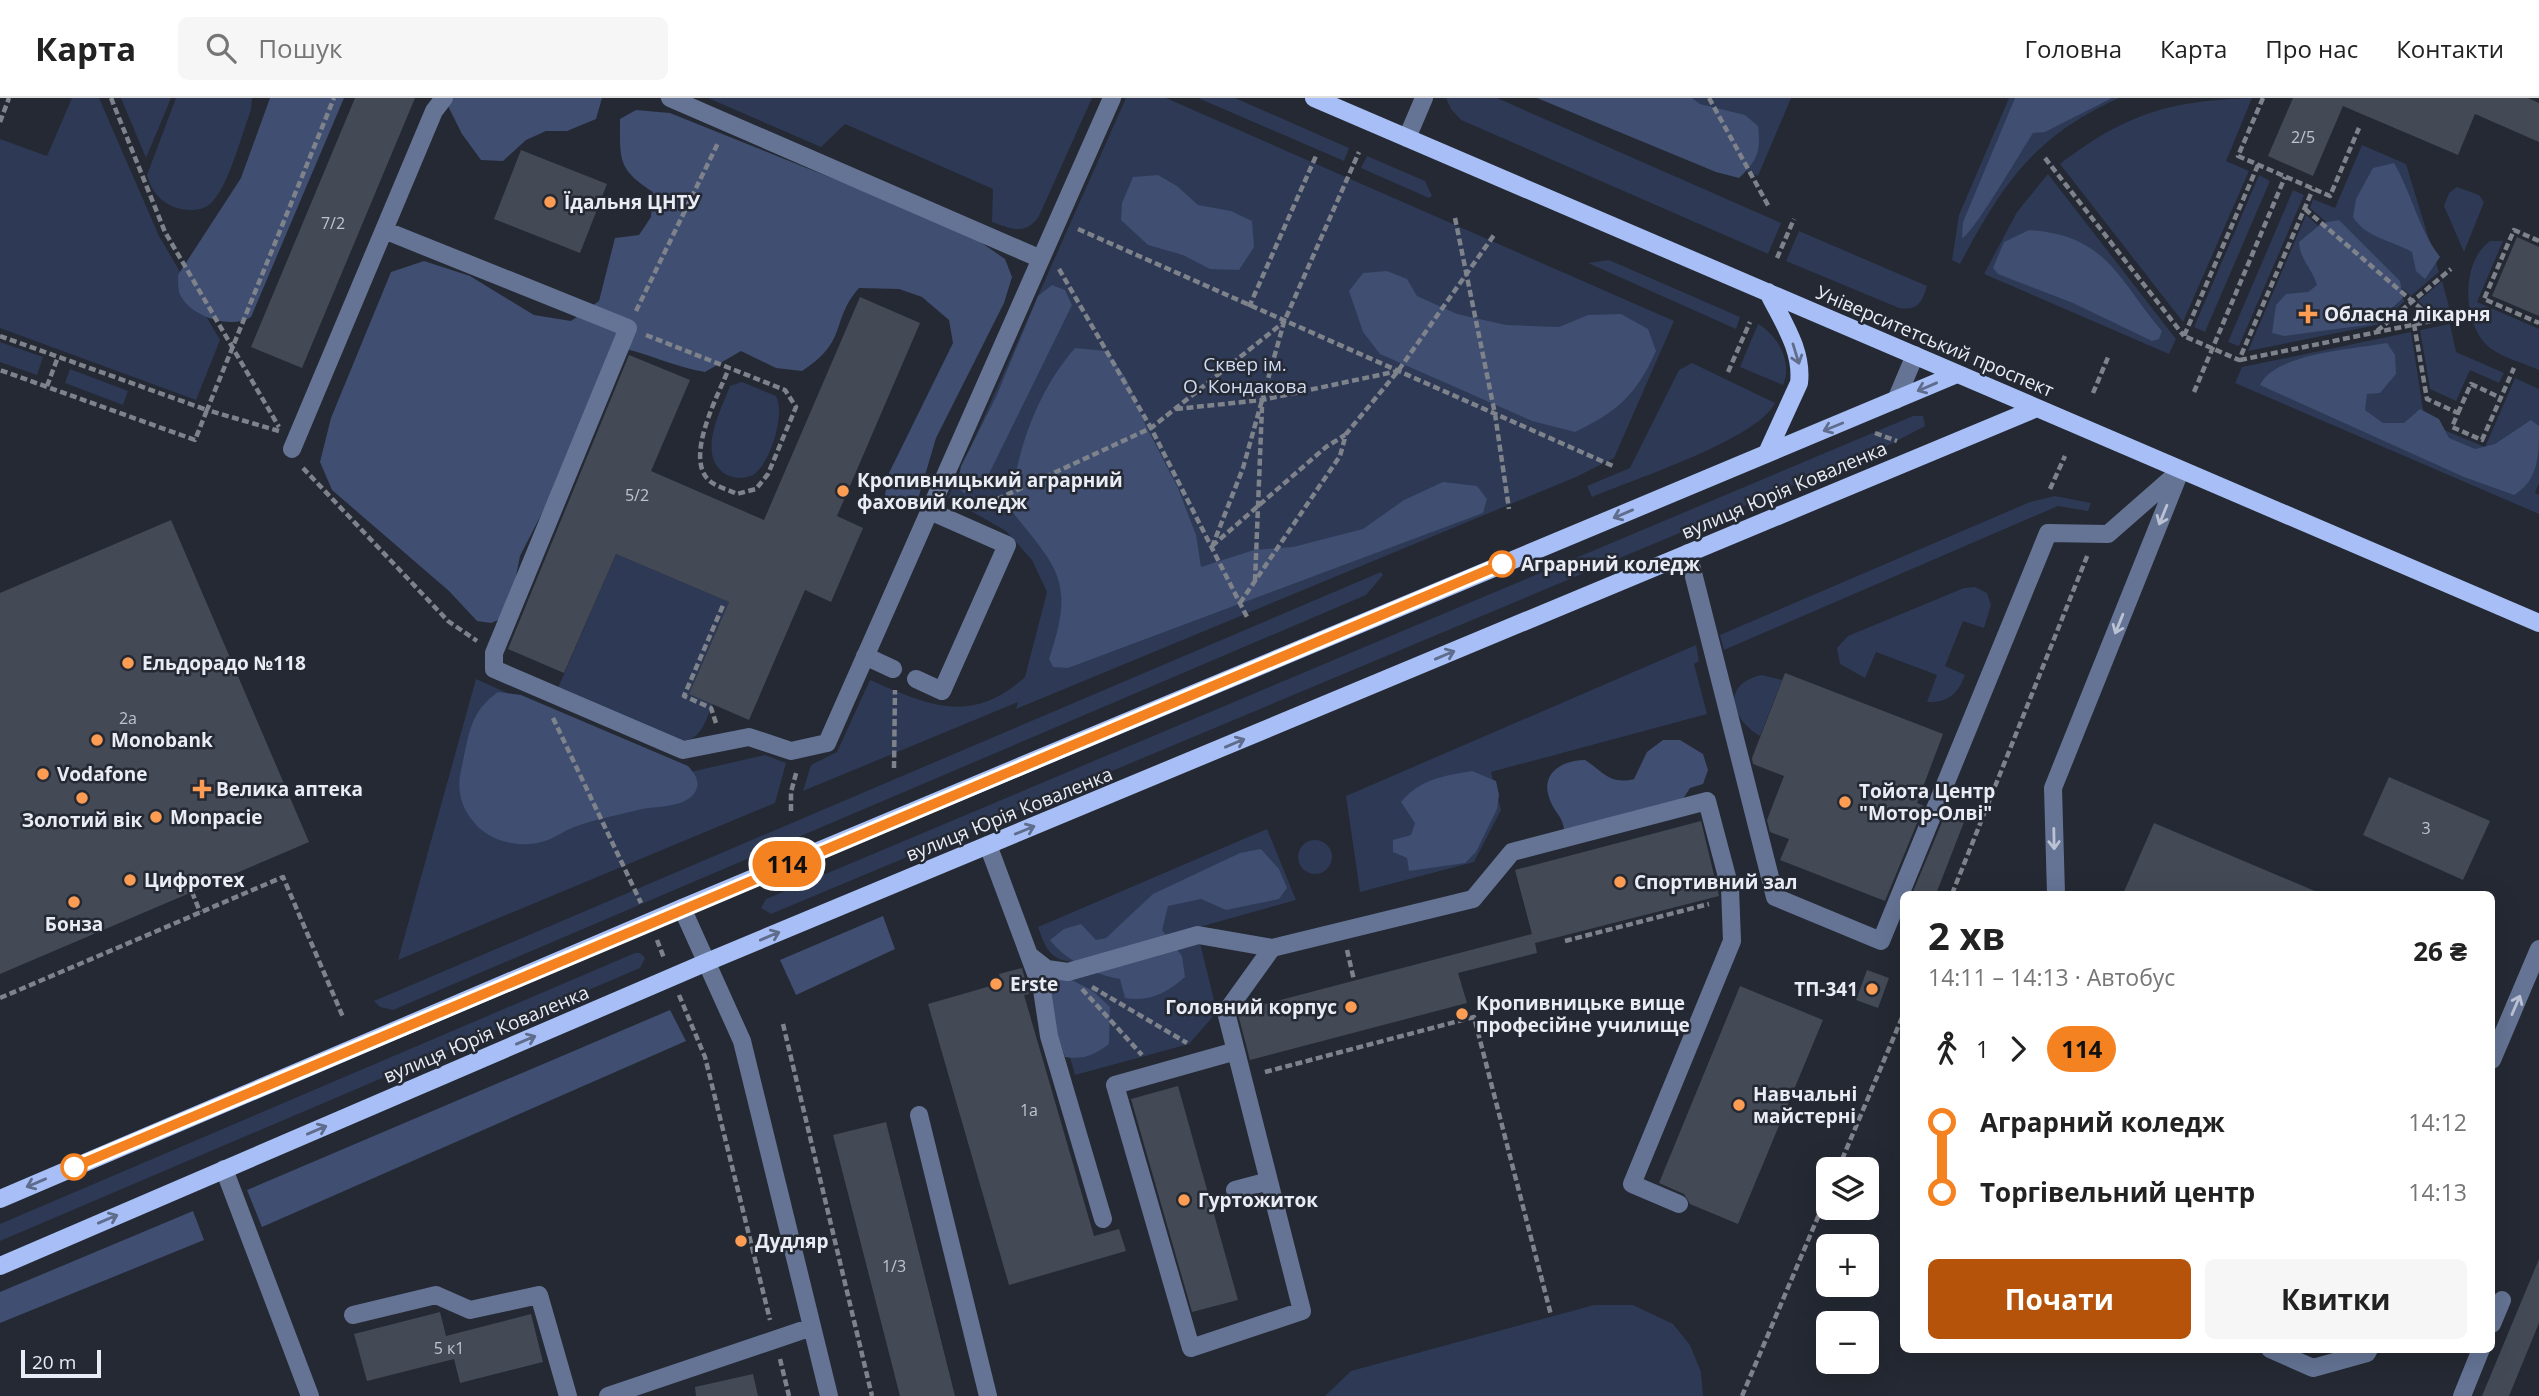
<!DOCTYPE html>
<html lang="uk">
<head>
<meta charset="utf-8">
<style>
  :root { --surface:#fff; --page:#f6f6f6; --text:#222; --muted:#767676; --line:#e0e0e0; --accent:#b45309 }
  body { margin:0; font-family:"Open Sans",sans-serif; background:var(--page); color:var(--text); height:100vh; display:flex; flex-direction:column; font-size:26px; white-space:nowrap }
  * { box-sizing:border-box; margin:0 }
  p { font-size:23px; color:var(--muted) }
  .icon { flex:none; width:38px; height:38px; fill:none; stroke:currentColor; stroke-width:2; stroke-linecap:round; stroke-linejoin:round }
  .map { position:relative; flex:1; overflow:hidden }
  .sheet { position:absolute; left:1900px; top:793px; width:595px; height:462px; display:flex; flex-direction:column; background:var(--surface); border-radius:10px; box-shadow:0 7px 28px #0002 }
  .sheet>* { flex:none }
  .badge { padding:0 14px; border-radius:23px; font-size:24px; line-height:46px }
  .fabs { position:absolute; left:1816px; top:1059px; display:grid; gap:14px }
  .fabs a { display:grid; place-items:center; width:63px; height:63px; border-radius:10px; background:var(--surface); box-shadow:0 7px 28px #0002; font-size:35px }
  .scale { position:absolute; left:21px; bottom:18px; width:80px; box-sizing:border-box; padding-left:7px; border:4px solid #e9ecf4; border-top:0; font-size:19px; line-height:24px; white-space:nowrap; color:#e9ecf4; -webkit-text-stroke:5px #242933; paint-order:stroke }
  .map>.badge { position:absolute; translate:-50% -50%; box-shadow:0 0 0 4px #fff }
  .legs { display:flex; align-items:center; gap:10px; height:77px; padding:0 28px; font-size:23px }
  .legs p { margin-inline-start:auto }
  .headline { display:flex; align-items:center; justify-content:space-between; height:119px; padding:0 28px }
  h1 { font-size:38px; font-weight:700; line-height:52px }
  .action { display:flex; gap:14px; margin-top:auto; padding:14px 28px }
  .action a { flex:1; height:80px; border-radius:10px; background:var(--accent); color:#fff; font-size:28px; font-weight:700; line-height:80px; text-align:center }
  .action a+a { background:var(--page); color:var(--text) }
  ul { padding:0 28px; list-style:none }
  li { display:flex; align-items:center; gap:24px; height:70px; font-size:26px }
  li i { display:grid; place-items:center; width:10px; height:100%; margin:0 9px; background:currentColor }
  li i::after { content:''; width:18px; height:18px; margin:-9px; border:5px solid; border-radius:50%; background:var(--surface) }
  li p { margin-inline-start:auto }
  li:first-child i { background:linear-gradient(#0000 50%,currentColor 0) }
  li:last-child i { background:linear-gradient(currentColor 50%,#0000 0) }
  header { display:flex; align-items:center; gap:42px; box-sizing:border-box; height:98px; padding:0 35px; background:var(--surface); border-bottom:2px solid var(--line) }
  header strong { font-size:33px }
  nav { display:flex; gap:38px; margin-inline-start:auto; font-size:24px }
  .search { width:490px; height:63px; background:var(--page); display:flex; align-items:center; gap:18px; box-sizing:border-box; padding:0 24px; border-radius:10px; color:var(--muted); font-size:26px }
  .map>svg:first-child { display:block }
</style>
</head>
<body>
<header>
<strong>Карта</strong>
<div class="search"><svg class="icon" aria-label="search" viewBox="0 0 24 24"><circle cx="10" cy="10" r="6"/><path d="M15 15l6 6"/></svg>Пошук</div>
<nav><a>Головна</a><a>Карта</a><a>Про нас</a><a>Контакти</a></nav>
</header>
<div class="map">
<svg width="2539" height="1298" viewBox="0 0 2539 1298">
  <rect width="100%" height="100%" fill="#242933"/>
  <path fill="#2d3955" d="M72 0H99L159 138 220 242 196 302 0 230V41L47 58Z
    M121 0H171L146 60Z
    M176 0H252L251 12C242 35 228 91 210 106 201 114 185 113 174 109 159 103 151 92 147 77Z
    M708 0H1092L1039 118C1026 138 1011 131 992 124L993 91 845 26 821 49Z
    M1126 0H1166L1674 223 1614 360 1576 379 1016 611 1018 604 803 693 811 667 837 654 870 582C928 607 971 628 1025 579L1047 494 1032 462 1006 433 948 400Z
    M1198 0H1235L1349 50 1344 63Z
    M1446 0H1497L1781 125 1768 156 1461 22 1451 11Z
    M1577 0H1791L1758 78Z
    M2009 0H2119C2033 39 2003 86 1960 166L1952 162 1959 117Z
    M2252 0 2226 63 2249 73 2183 224 2060 66C2127 15 2169 3 2252 0Z
    M2362 47 2406 66 2439 174 2411 198 2310 110 2313 101 2335 110Z
    M1367 58 1425 83 1432 98 1429 100 1361 70Z
    M2048 76 2176 241 2169 256 1984 176 2017 114Z
    M2259 77 2270 83 2205 234 2194 229Z
    M2457 89 2479 97 2484 104 2464 154 2444 108 2449 95Z
    M2293 92 2304 97 2239 248 2228 244Z
    M2306 117 2405 203 2377 227 2248 253Z
    M1799 133 1927 188C1922 204 1918 213 1899 210L1786 163Z
    M2490 143H2503L2477 204 2539 231V272C2524 265 2503 260 2490 250 2462 227 2460 164 2490 143Z
    M1609 162 1740 219 1736 231 1588 165Z
    M2442 183 2450 213 2433 216 2418 203Z
    M1758 226C1778 237 1793 265 1783 287L1740 269Z
    M2450 226 2456 254 2504 275 2499 285 2470 272 2456 303 2430 291 2420 232Z
    M2411 234 2425 324 2485 349 2515 280 2539 291V385L2535 395 2539 397V416L2235 285 2242 269Z
    M0 244 43 259 37 277 0 264Z
    M1692 265 1775 305C1758 341 1632 382 1592 399L1587 388 1630 370 1679 272Z
    M70 271 128 293 123 307 65 285Z
    M742 284 776 298C786 315 770 367 753 377 745 381 735 381 727 377 695 359 721 312 730 288Z
    M1913 318H1923L1925 328 1887 348 771 816 761 810 766 801Z
    M2055 398 2091 405 2088 413 2058 408 1724 552 1720 537 2030 404Z
    M616 456 729 504 689 596 713 606C705 623 702 642 681 643L558 590Z
    M1381 474 1383 477 1366 497 393 912 380 909 374 903Z
    M1975 489 1987 495 1991 507 1984 530 1963 523 1945 568 1965 577C1958 595 1949 605 1927 604L1937 577 1876 554 1865 580 1840 566 1837 550 1848 538 1964 490Z
    M1696 547 1699 563 1694 566 1707 616 1491 674 1501 712 1474 764 1360 794 1346 698Z
    M1762 577 1782 582 1760 638C1731 621 1720 586 1762 577Z
    M476 581 686 675 765 657 786 665 775 705 398 862Z
    M1267 731 1296 802 1074 864C1050 863 1045 849 1038 829Z
    M1298 759a17 17 0 1 1 34 0a17 17 0 1 1-34 0Z
    M1200 845 1217 914 1189 946 1075 977 1050 889Z
    M635 855H640L645 860 640 870 0 1143V1126Z
    M1594 1207H1633L1673 1226 1690 1247 1701 1274 1703 1298H1325L1351 1273Z"/>
  <path fill="#3f4e71" d="M270 0H344L251 219C231 232 187 218 179 194 178 189 178 182 178 177L241 80Z
    M444 0H602L596 21 567 33H546L526 42 503 63 481 62 462 36Z
    M1537 0H1692L1700 6 1745 17 1758 28C1761 53 1758 62 1739 80L1716 74Z
    M2015 0H2112L2045 34 2033 35C2023 50 1972 138 1962 140L1963 124Z
    M636 12 670 15 966 134 1005 161 1012 179 1004 205 936 340 918 401 909 411 895 410 885 397 889 375 953 245 949 222 922 199 899 191 859 190C830 223 849 243 802 273L776 270 741 253 705 274C674 269 648 255 617 249L569 362 520 458 508 518 491 525 477 523 449 493 332 392 320 364 331 320 391 174 424 163 470 178 534 217 571 223 599 203 615 140 639 137 651 119 653 94C617 71 620 61 620 21Z
    M2394 65C2412 96 2418 130 2440 159L2425 181 2416 173 2412 154C2391 142 2366 140 2353 119L2356 101 2373 70Z
    M1158 77 1177 88 1198 107 1231 113 1252 123 1254 149 1239 172 1210 171 1183 157 1148 147 1121 122 1122 105 1133 79Z
    M2339 122 2400 183 2403 200 2374 226 2284 238 2272 235 2276 207 2286 196 2308 194 2317 187C2312 170 2300 162 2299 144L2322 125Z
    M2029 132C2107 137 2117 180 2162 233L2159 241 2152 243 2073 205 1998 176 1993 170 2004 144Z
    M1387 173 1407 181 1417 198 1457 216 1506 227 1559 229 1588 217 1621 216 1648 231 1656 253C1637 296 1617 314 1575 334L1532 323 1380 256 1363 234 1349 193 1363 175Z
    M1052 187 1065 192 1072 207 983 388 964 395 957 389 961 368 996 299 1038 198Z
    M2387 245 2395 257 2396 276 2380 295 2367 296 2365 312 2383 325H2404L2420 311 2439 321 2449 340 2475 351 2495 346 2531 322 2539 328C2539 357 2539 382 2514 397L2464 379 2260 287C2275 255 2355 251 2387 245Z
    M1075 250 1106 253 1126 280 1146 328 1178 390 1196 437 1201 469 1254 452 1293 449 1363 431 1404 402 1443 384 1477 388 1487 401 1483 415 1068 570 1053 569 1049 561C1076 482 1057 470 1010 411 1017 352 1036 295 1075 250Z
    M498 594 521 597 688 668C695 676 702 685 694 696 680 712 652 707 634 713 614 718 591 722 572 730 564 733 556 739 548 742 522 752 488 744 472 722 460 706 457 692 461 672 469 639 468 615 498 594Z
    M1663 642H1680L1703 656 1708 672 1703 686 1690 690 1681 704 1565 736C1562 715 1556 718 1550 702 1539 675 1563 662 1585 662 1604 674 1609 687 1634 681L1647 654Z
    M1472 673 1496 683 1499 697 1497 711 1476 754 1465 765 1409 773 1407 760 1393 754V742L1411 737 1415 725 1401 704C1420 681 1443 678 1472 673Z
    M1261 751 1279 771 1287 790 1279 801 1226 812 1201 801 1168 808 1162 832 1182 858 1185 879C1167 895 1150 904 1125 900L1120 881C1095 877 1065 862 1050 842L1064 831 1081 826 1096 842 1106 840 1153 796 1240 755Z
    M883 818 895 851 796 897 780 862Z
    M1068 880 1093 893 1110 909 1109 946C1094 957 1084 962 1065 959L1048 909 1049 883Z
    M670 912 686 943 262 1129 247 1092Z
    M193 1113 204 1142 0 1225V1194Z"/>
  <path fill="#444a55" d="M355 0H415L302 270 251 249Z
    M2293 0H2528L2539 5V44L2475 16 2458 57 2343 8 2313 78 2268 58Z
    M521 52 607 86 580 155 494 121Z
    M2517 139 2539 149V218L2492 198Z
    M860 199 920 225 837 418 863 430 831 504 805 492 749 622 689 596 729 504 616 456 564 575 508 551 629 257 690 282 651 373 764 422Z
    M171 422 309 744 0 876V495Z
    M1785 575 1943 636 1917 705 1924 708 1885 803 1780 762 1789 741 1770 734 1767 722 1784 678 1753 666 1752 660Z
    M2389 679 2490 723 2463 782 2363 737Z
    M1945 717 1964 724 1936 796H1912Z
    M1701 723 1719 798 1535 845 1537 855 1458 875 1467 905 1250 962 1238 916 1242 912 1532 836 1515 772Z
    M2154 725 2322 796H2123Z
    M1022 870 1029 896 1024 897 1094 1138 1119 1131 1126 1153 1009 1187 928 906 1001 885 999 876Z
    M1867 872 1889 880 1878 910 1856 902Z
    M1740 888 1823 922 1738 1126 1690 1106 1684 1096 1659 1085Z
    M1178 988 1238 1202 1192 1214 1131 1001Z
    M886 1024 955 1298H900L833 1037Z
    M2539 1161V1225L2509 1298H2482Z
    M440 1214 446 1238 531 1216 543 1264 460 1285 454 1261 367 1283 354 1236Z
    M753 1276 758 1298H696L695 1289Z"/>
  <g fill="none" stroke-linecap="round" stroke-linejoin="round">
    <path stroke="#7e828b" stroke-width="4.5" stroke-dasharray="7 3.5" stroke-linecap="butt" d="M111 0 165 134 279 329
      M1709 0 1769 109
      M2263 0 2238 58 2330 98 2359 30
      M0 24 9 0
      M2045 60 2184 238
      M2258 67 2184 238 2239 262 2313 91
      M2305 111 2433 221
      M1455 120 1495 316 1509 411
      M1078 131 1613 368
      M2539 143 2514 132 2484 201 2539 225
      M1777 160 1794 121
      M1059 171 1151 330 1248 521
      M1249 209 1316 58
      M636 213 718 45
      M2414 226 2427 301 2458 315 2452 329 2482 342 2514 270
      M2377 233 2451 171
      M646 237 785 292 796 309 768 376 756 391 737 396C729 392 718 389 711 384 682 362 719 296 729 270
      M0 238 207 312 195 342 0 272
      M2240 262 2461 217
      M1728 274 1750 224
      M47 288 58 259
      M2194 294 2285 79
      M2093 295 2109 257
      M1176 311 1262 302 1398 273
      M2458 315 2471 286 2501 300
      M279 333 207 312 334 0
      M1875 335 1897 343
      M303 370 448 523 477 543
      M2050 391 2065 358
      M978 410 1151 330 1284 224
      M1212 448 1326 349 1345 337
      M1212 449 1243 370 1284 224 1359 54
      M1255 483 1262 309
      M1240 505 1340 358 1346 336 1398 273 1494 137
      M553 620 641 805
      M716 625 711 610 684 598 724 505
      M894 670 895 592
      M791 713V694L797 672
      M192 794 200 814
      M1952 796 2088 456
      M657 842 664 860
      M1565 843 1709 806
      M1347 852 1354 882
      M1092 889 1187 945
      M1082 891 1142 957
      M679 897 705 959 770 1222
      M0 900 283 779 343 919
      M783 926 872 1298
      M1265 974 1474 919 1551 1217
      M1838 1071 1904 915
      M780 1261 789 1298
      M1742 1298 1829 1093"/>
    <path stroke="#657495" stroke-width="18" d="M444 0 434 13 384 132 628 230 494 555V571L683 652 749 639 791 653 827 645 1112 0
      M670 0 1041 161
      M1407 40 1424 0
      M1896 302 1915 257
      M292 351 384 132
      M1688 455 1775 799 1881 843 2048 435 2108 436 2181 372
      M865 558 893 571
      M916 581 942 593 1007 447 930 413
      M988 747 1042 892 1049 938 1103 1121
      M2056 796 2053 690 2179 376
      M682 810 742 943 829 1298
      M1029 857 1047 871 1068 874 1198 837 1272 850 1473 801 1512 754 1707 703 1730 790 1732 843 1632 1086 1679 1106
      M1236 953 1115 987 1191 1250 1302 1213C1277 1113 1252 1013 1226 914L1272 850
      M2492 962 2539 851
      M919 1017 988 1298
      M224 1071 310 1298
      M1235 1092 1269 1083
      M353 1217 436 1197 470 1212 539 1197 568 1298
      M2492 1226 2502 1202
      M2270 1251 2313 1270 2367 1255 2369 1251
      M608 1298 812 1229
      M2462 1298 2481 1251"/>
    <path stroke="#a7bff6" stroke-width="18" d="M1314 0 2539 525
      M1767 355 1799 285C1803 252 1782 223 1768 194
      M0 1101 682 810 1957 276
      M0 1168 707 864 2037 310"/>
  </g>
  <defs><path id="oneway-shaft" d="M-6 0H5M1.5-3L5.5 0L1.5 3" fill="none" stroke-width="1.6" stroke-linecap="round" stroke-linejoin="round" transform="scale(1.75)"/></defs>
  <g stroke="#5f6c8b">
    <use href="#oneway-shaft" transform="translate(1796 256) rotate(73)"/>
    <use href="#oneway-shaft" transform="translate(1927 289) rotate(157)"/>
    <use href="#oneway-shaft" transform="translate(1833 329) rotate(158)"/>
    <use href="#oneway-shaft" transform="translate(1623 416) rotate(157)"/>
    <use href="#oneway-shaft" transform="translate(1445 557) rotate(-23)"/>
    <use href="#oneway-shaft" transform="translate(1235 645) rotate(-23)"/>
    <use href="#oneway-shaft" transform="translate(1025 732) rotate(-22)"/>
    <use href="#oneway-shaft" transform="translate(770 838) rotate(-23)"/>
    <use href="#oneway-shaft" transform="translate(526 942) rotate(-23)"/>
    <use href="#oneway-shaft" transform="translate(317 1032) rotate(-23)"/>
    <use href="#oneway-shaft" transform="translate(36 1085) rotate(157)"/>
    <use href="#oneway-shaft" transform="translate(108 1121) rotate(-23)"/>
  </g>
  <g stroke="#bbc2d3">
    <use href="#oneway-shaft" transform="translate(2163 417) rotate(112)"/>
    <use href="#oneway-shaft" transform="translate(2119 526) rotate(112)"/>
    <use href="#oneway-shaft" transform="translate(2054 741) rotate(89)"/>
    <use href="#oneway-shaft" transform="translate(2516 907) rotate(-67)"/>
  </g>
  <g fill="none" stroke-linecap="round" stroke-linejoin="round">
    <defs>
      <path id="line-1" d="M74 1069 1502 466"/>
    </defs>
    <use href="#line-1" stroke="#fff" stroke-width="16"/>
    <use href="#line-1" stroke="#f58220" stroke-width="10"/>
  </g>
  <g fill="#fd9d54" stroke="#242933" stroke-width="2.5">
    <circle cx="550" cy="104" r="7"/>
    <path d="M2304.5 205.5h7v7h7v7h-7v7h-7v-7h-7v-7h7z"/>
    <circle cx="843" cy="393" r="7"/>
    <circle cx="128" cy="565" r="7"/>
    <circle cx="97" cy="642" r="7"/>
    <circle cx="43" cy="676" r="7"/>
    <path d="M198.5 680.5h7v7h7v7h-7v7h-7v-7h-7v-7h7z"/>
    <circle cx="82" cy="700" r="7"/>
    <circle cx="1845" cy="704" r="7"/>
    <circle cx="156" cy="719" r="7"/>
    <circle cx="130" cy="782" r="7"/>
    <circle cx="1620" cy="784" r="7"/>
    <circle cx="74" cy="804" r="7"/>
    <circle cx="996" cy="886" r="7"/>
    <circle cx="1872" cy="891" r="7"/>
    <circle cx="1351" cy="909" r="7"/>
    <circle cx="1462" cy="916" r="7"/>
    <circle cx="1739" cy="1007" r="7"/>
    <circle cx="1184" cy="1102" r="7"/>
    <circle cx="741" cy="1143" r="7"/>
  </g>
  <g fill="#fff" stroke="#f58220" stroke-width="3.5">
    <circle cx="1502" cy="466" r="12"/>
    <circle cx="74" cy="1069" r="12"/>
  </g>
  <g text-anchor="middle" dominant-baseline="central" stroke-width="5" stroke-linejoin="round" paint-order="stroke">
    <g font-size="16" fill="#c0c4cc">
      <text x="2303" y="39">2/5</text>
      <text x="333" y="125">7/2</text>
      <text x="637" y="397">5/2</text>
      <text x="128" y="620">2а</text>
      <text x="2426" y="730">3</text>
      <text x="1029" y="1012">1а</text>
      <text x="894" y="1168">1/3</text>
      <text x="449" y="1250">5 к1</text>
    </g>
    <g font-size="19" font-weight="bold" fill="#e9ecf4" stroke="#242933" text-anchor="start">
      <text x="564" y="104">Їдальня ЦНТУ</text>
      <text x="2324" y="216">Обласна лікарня</text>
      <text x="857" y="382">Кропивницький аграрний<tspan x="857" dy="22">фаховий коледж</tspan></text>
      <text x="142" y="565">Ельдорадо №118</text>
      <text x="111" y="642">Monobank</text>
      <text x="57" y="676">Vodafone</text>
      <text x="216" y="691">Велика аптека</text>
      <text x="1859" y="693">Тойота Центр<tspan x="1859" dy="22">"Мотор-Олві"</tspan></text>
      <text x="170" y="719">Monpacie</text>
      <text x="82" y="722" text-anchor="middle">Золотий вік</text>
      <text x="144" y="782">Цифротех</text>
      <text x="1634" y="784">Спортивний зал</text>
      <text x="74" y="826" text-anchor="middle">Бонза</text>
      <text x="1010" y="886">Erste</text>
      <text x="1858" y="891" text-anchor="end">ТП-341</text>
      <text x="1476" y="905">Кропивницьке вище<tspan x="1476" dy="22">професійне училище</tspan></text>
      <text x="1337" y="909" text-anchor="end">Головний корпус</text>
      <text x="1753" y="996">Навчальні<tspan x="1753" dy="22">майстерні</tspan></text>
      <text x="1198" y="1102">Гуртожиток</text>
      <text x="755" y="1143">Дудляр</text>
    </g>
    <g font-size="19" fill="#e9ecf4" stroke="#242933">
      <text transform="translate(1935 243) rotate(23)">Університетський проспект</text>
      <text transform="translate(1784 392) rotate(-23)">вулиця Юрія Коваленка</text>
      <text transform="translate(1009 716) rotate(-22)">вулиця Юрія Коваленка</text>
      <text transform="translate(486 936) rotate(-23)">вулиця Юрія Коваленка</text>
    </g>
    <g font-size="19" fill="#cfdbf3" stroke="#242933">
      <text x="1245" y="266">Сквер ім.<tspan x="1245" dy="22">О. Кондакова</tspan></text>
    </g>
    <g font-size="19" font-weight="bold" fill="#e9ecf4" stroke="#242933" text-anchor="start">
      <text x="1521" y="466">Аграрний коледж</text>
    </g>
  </g>
</svg>
<div class="fabs">
<a><svg class="icon" aria-label="layers" viewBox="0 0 24 24"><path d="M12 4l9 5-9 5-9-5zM3 14l9 5 9-5"/></svg></a>
<a>+</a>
<a>−</a>
</div>
<div class="scale">20 m</div>
<b class="badge" style="left:787px;top:766px;background:#f58220;color:#111">114</b>
<section class="sheet">
<div class="headline"><div><h1>2 хв</h1><p>14:11 – 14:13 · Автобус</p></div><b>26 ₴</b></div>
<div class="legs"><svg class="icon" aria-label="walk" viewBox="0 0 24 24"><circle cx="13" cy="4" r="2"/><path d="M13 8l-2 6 4 7M11 14l-3 7M7 12l3-4h3l4 4"/></svg>1<svg class="icon" aria-label="forward" viewBox="0 0 24 24"><path d="M9 5l7 7-7 7"/></svg><b class="badge" style="background:#f58220;color:#111">114</b></div>
<ul>
<li><i style="color:#f58220"></i><b>Аграрний коледж</b><p>14:12</p></li>
<li><i style="color:#f58220"></i><b>Торгівельний центр</b><p>14:13</p></li>
</ul>
<div class="action"><a>Почати</a><a>Квитки</a></div>
</section>
</div>
</body>
</html>
